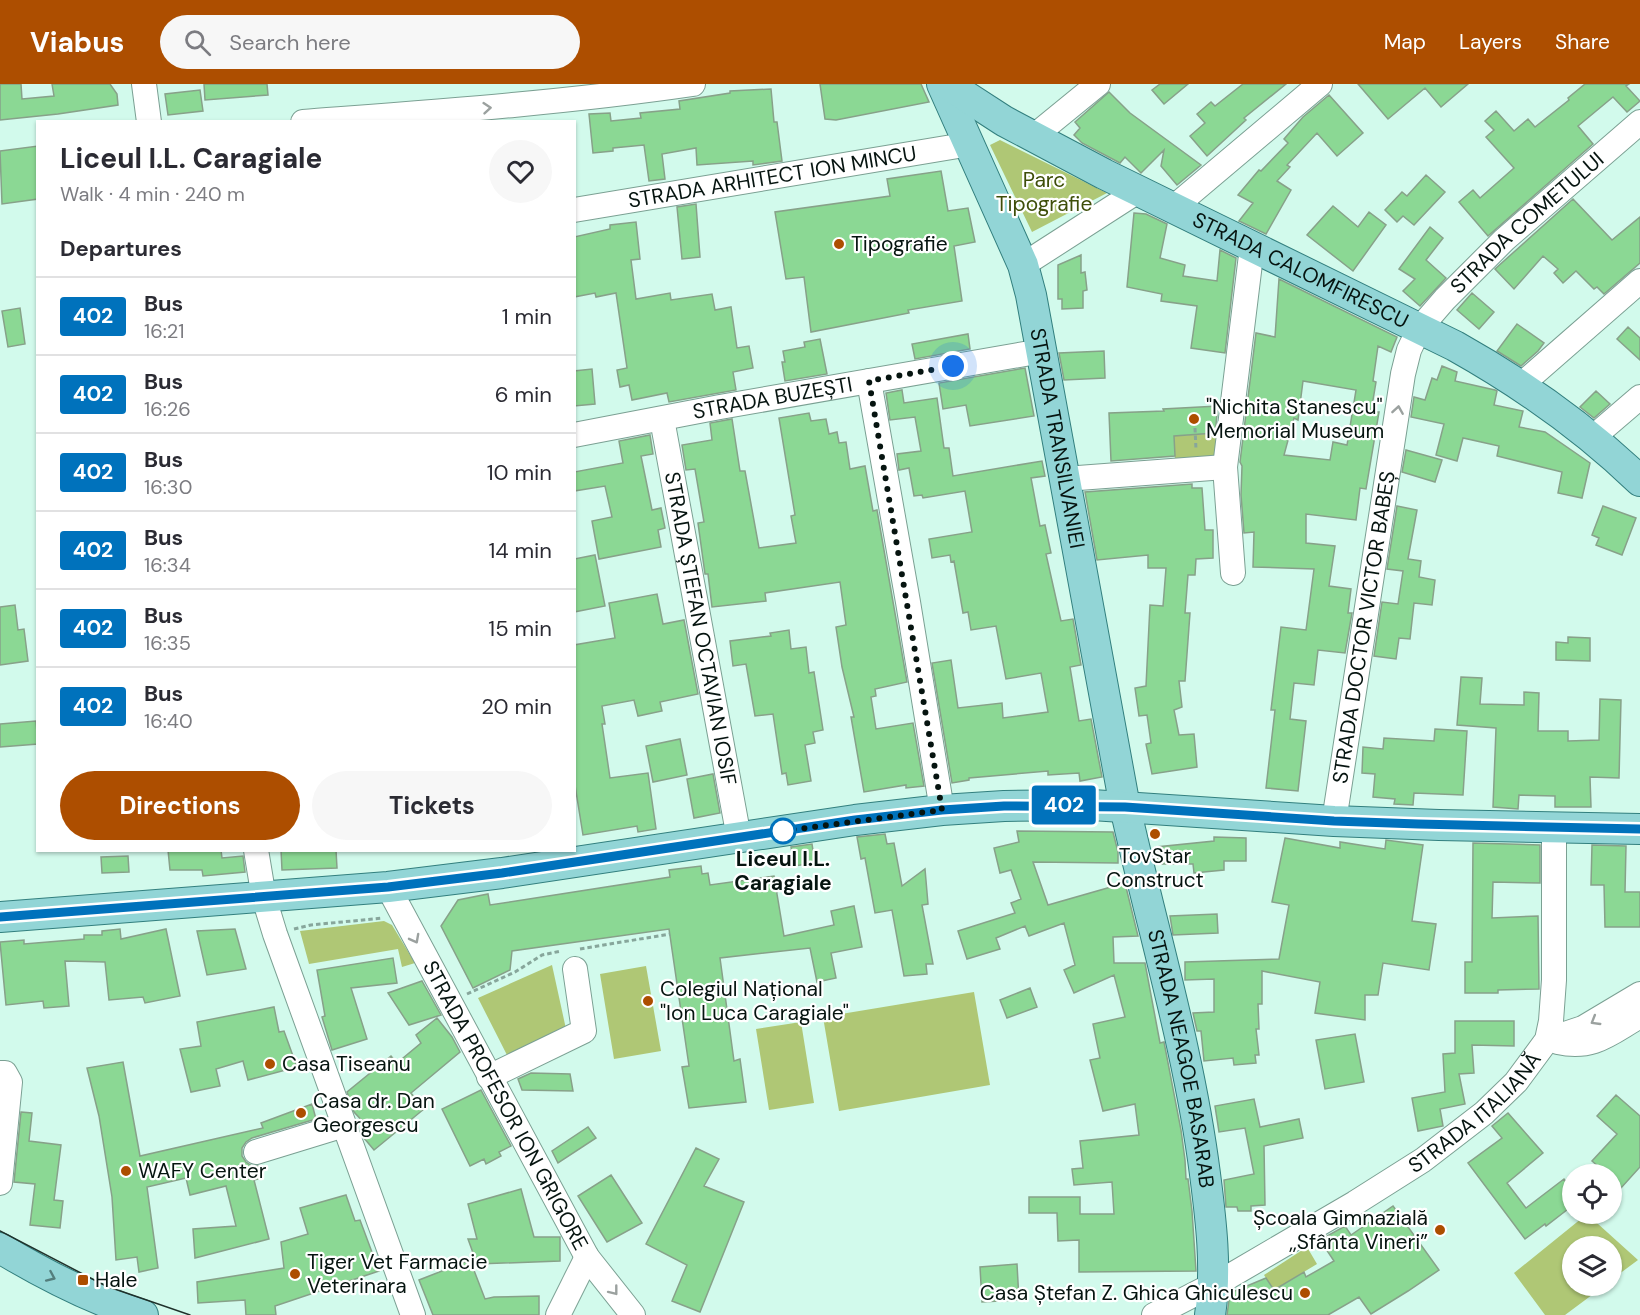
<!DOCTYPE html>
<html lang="en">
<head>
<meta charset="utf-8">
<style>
  :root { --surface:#fff; --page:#f7f7f7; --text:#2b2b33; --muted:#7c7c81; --line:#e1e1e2; --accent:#ad4e00 }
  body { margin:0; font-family:"DM Sans",sans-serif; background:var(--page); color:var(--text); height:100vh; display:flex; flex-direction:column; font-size:22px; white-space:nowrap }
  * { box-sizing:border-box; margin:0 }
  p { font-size:20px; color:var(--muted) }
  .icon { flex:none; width:33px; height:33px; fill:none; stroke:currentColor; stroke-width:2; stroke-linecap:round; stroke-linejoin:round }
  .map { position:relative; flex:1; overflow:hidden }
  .panel { position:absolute; left:36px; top:36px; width:540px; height:732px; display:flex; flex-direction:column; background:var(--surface); border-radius:0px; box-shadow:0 2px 4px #0004 }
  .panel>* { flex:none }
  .badge { padding:0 12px; border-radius:4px; font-size:21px; line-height:39px }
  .buttons { position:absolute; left:1562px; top:1080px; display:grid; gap:12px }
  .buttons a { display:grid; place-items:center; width:60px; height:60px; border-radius:50%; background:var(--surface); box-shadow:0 2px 4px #0004; font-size:30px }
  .you { position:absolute; width:30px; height:30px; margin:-15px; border:4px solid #fff; border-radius:50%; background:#1a73e8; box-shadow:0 0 0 9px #1a73e833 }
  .map>.badge { position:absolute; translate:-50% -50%; box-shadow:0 0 0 3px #fff }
  h2 { padding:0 24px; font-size:22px; line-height:54px }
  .round { display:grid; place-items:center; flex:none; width:63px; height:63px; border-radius:32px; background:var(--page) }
  .overview { display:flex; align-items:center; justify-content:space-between; height:102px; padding:0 24px }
  h1 { font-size:28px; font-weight:700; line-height:45px }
  .cta { display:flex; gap:12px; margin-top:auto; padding:12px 24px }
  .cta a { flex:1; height:69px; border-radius:36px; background:var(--accent); color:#fff; font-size:24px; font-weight:700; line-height:69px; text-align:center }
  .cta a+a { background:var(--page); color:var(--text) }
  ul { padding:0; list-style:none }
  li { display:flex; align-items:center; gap:18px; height:78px; padding:0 24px; border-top:2px solid var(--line) }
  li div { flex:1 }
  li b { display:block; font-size:22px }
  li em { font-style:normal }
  li .badge { min-width:66px; font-weight:700; text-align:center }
  header { display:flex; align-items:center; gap:36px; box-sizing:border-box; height:84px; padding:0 30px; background:var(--accent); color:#fff }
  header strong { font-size:28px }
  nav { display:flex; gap:33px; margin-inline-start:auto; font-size:21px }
  .search { width:420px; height:54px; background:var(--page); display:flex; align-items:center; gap:15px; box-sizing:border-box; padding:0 21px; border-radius:33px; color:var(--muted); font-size:22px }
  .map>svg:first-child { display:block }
</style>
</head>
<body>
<header>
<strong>Viabus</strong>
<div class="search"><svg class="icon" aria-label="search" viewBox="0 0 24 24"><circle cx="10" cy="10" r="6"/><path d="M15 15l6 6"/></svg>Search here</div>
<nav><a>Map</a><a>Layers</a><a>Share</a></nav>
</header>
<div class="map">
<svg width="1640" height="1231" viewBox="0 0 1640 1231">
  <rect width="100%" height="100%" fill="#d2faec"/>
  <path fill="#afc775" d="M1000 56 1107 109 1032 148 990 61Z
    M1221 349 1216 373 1175 378 1174 352Z
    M384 837 392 841 415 879 402 883 398 865 309 880 300 847Z
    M552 881 566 945 508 973 478 914Z
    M646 882 661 967 614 975 600 890Z
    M974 908 990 1001 839 1027 823 933Z
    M801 938 814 1019 769 1026 756 945Z
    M1587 1130 1638 1176 1611 1196V1162H1572V1202H1604L1565 1231H1545L1514 1189Z
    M1307 1163 1317 1180 1274 1206 1264 1191Z"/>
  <path fill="#8bd894" stroke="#87a189" stroke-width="1.5" fill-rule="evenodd" d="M0 0H21L22 15 54 12 52 0H110L117 10 118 21 58 30 0 36Z
    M204 0H267L268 11 205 16Z
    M820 0H921L929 18 836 36 825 35Z
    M1160 0H1188L1164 20 1152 6Z
    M1243 0H1286L1244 34 1246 36 1207 72 1190 52 1205 39 1197 30 1211 18 1215 22Z
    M1358 0H1468L1441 23 1425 4 1388 35Z
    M1585 0H1629L1626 2 1640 17 1627 28 1613 13 1578 42 1593 60 1488 152 1459 118 1473 106 1480 114 1514 84 1486 53 1494 46 1485 37 1496 27 1514 47 1528 35 1535 43 1569 16 1568 14Z
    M771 5 774 38H777L782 77 753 81V77L697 81 696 64 662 70 665 95 649 97 644 61 613 64V67L593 69 589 30 610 29 611 37 641 34 640 29 680 25 679 17 730 9V7Z
    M200 6 203 27 168 31 165 10Z
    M1109 8 1130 29 1201 81 1177 101 1161 82 1164 66 1141 89 1125 73 1120 79 1082 59 1074 51 1080 44 1075 38Z
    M1329 11 1363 49 1337 72 1317 49 1287 81 1290 83 1277 97 1291 106 1266 150 1239 137 1253 119 1238 111 1259 86 1261 87 1288 59 1284 55 1303 33Z
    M38 62V115L2 120 0 67Z
    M941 87 948 127 968 124 975 158 954 162 962 217 908 226 909 229 811 248 804 193 786 195 775 128 890 112 887 95Z
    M1426 91 1445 108 1414 141 1403 132 1397 138 1385 126 1402 108 1407 112Z
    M1573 115 1612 156 1640 133V179L1604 210 1597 203 1594 205 1576 187 1563 199 1554 189 1558 185 1543 172 1514 205 1495 185Z
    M696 120 700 173 682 175 677 123Z
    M1333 122 1358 143 1369 128 1386 141 1353 187 1307 151Z
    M1134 129 1146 130 1167 140 1160 174 1185 181 1183 192 1217 197 1220 166 1236 174 1225 269 1191 264 1197 222 1161 217 1162 210 1127 203Z
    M636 138 640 175 631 176 636 215 670 209 671 216 712 210 715 226 731 223 737 264 749 262 753 284 733 288 736 306 669 318 667 309 632 316 629 301 620 303 617 286 627 284 616 209 596 213 595 209 574 213V153L610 145V141Z
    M1430 143 1443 154 1426 176 1446 194 1420 222 1403 207 1415 195 1399 185Z
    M1081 171V189L1085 188 1087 206 1083 207V224L1062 225V215H1058V181Z
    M1279 195 1397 253 1391 268 1378 262 1373 297 1376 298 1371 328H1379L1366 405 1360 404 1356 436 1306 430V459L1335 462 1329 502 1351 505 1348 529H1352L1345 569 1318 566 1314 601 1294 599 1290 635 1306 637 1298 707 1266 704 1275 626H1271L1281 543 1306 546 1314 485 1253 483 1254 448 1244 449 1241 411 1242 382 1240 378 1256 249 1275 253ZM1303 297 1356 306 1347 361 1333 358 1330 376 1284 371 1294 334 1298 336Z
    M1472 209 1494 228 1479 245 1457 226Z
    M20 224 25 260 8 263 2 227Z
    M1517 240 1544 259 1538 267 1521 282 1497 267Z
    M1628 243 1640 254V276L1617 255Z
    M968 250 970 265 915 275 912 260Z
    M820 255 827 290 785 297 782 278H785L783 267 805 263 804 258Z
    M1104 267 1105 294 1064 296 1059 269Z
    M1442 282 1457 288 1455 297 1495 306 1497 307 1494 321 1523 327 1519 343 1545 348 1590 379 1582 414 1558 409 1562 388 1497 372 1499 362 1463 354 1457 377 1436 371 1444 340 1411 333 1414 313 1425 316 1432 294 1437 296Z
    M1025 284 1034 332 970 342 966 321 943 325 939 299Z
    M592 285 595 320 574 322V287Z
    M902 306 904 319 937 314 944 364H949L953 392 1042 377 1045 392 1031 394 1040 442 1045 441 1051 469 1046 470 1061 537 1073 535 1081 581 1070 583 1079 637 1091 635 1102 693 1080 697 1079 689 1048 691V687L969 694V696L952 699 932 579 951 576 958 624 1002 619 1003 634 1048 628 1041 589 1006 595 996 542 971 546 968 528 963 529 954 477 951 478 950 471 932 474 929 455 972 448 965 407 923 414 922 411 914 412 909 384 899 386 897 370 921 367 915 333 890 336 886 309Z
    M1596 307 1610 320 1594 334 1580 323Z
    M1218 322 1215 349 1174 352 1175 372 1111 377 1109 329 1164 327 1163 325Z
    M809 329 811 337 826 335 829 350 837 348 839 359 846 358 850 385 865 382 873 427 877 426 907 598 875 605 876 612 871 613 876 645 913 639 924 702 906 704V701L864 708 851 633H854L842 583 836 543 846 541 840 498 765 509 766 517 712 523 708 490H705L698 439 704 438 695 385 686 386 682 361 712 356 710 339 732 335 740 387H745L759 464 796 459 791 432 795 431 779 334Z
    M650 351 653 370 641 372 652 426 661 424 665 444 658 446 661 463 599 475 592 437 612 433 605 402 574 407V388L623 379 619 357Z
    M1406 366 1442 376 1435 398 1402 388Z
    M1192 400V404H1202L1205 446H1213V474L1196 475 1195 491H1188L1185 529H1190L1185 597H1179L1182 623 1174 626 1179 651 1194 650 1197 683 1152 690 1146 660 1151 659 1147 631 1139 632 1135 604 1146 602 1150 521 1163 522 1166 484H1148V471L1097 476 1085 408Z
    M1397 422 1417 426 1408 475 1421 477 1419 493 1435 496 1432 521 1414 519 1410 555 1399 554 1396 575 1374 572 1382 518 1398 520 1403 487 1387 485Z
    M1603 422 1636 434 1622 471 1596 461 1599 454 1592 451Z
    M595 471 605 522 574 528V475Z
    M657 510 663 540 684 536 698 610 660 618 662 627 638 632 634 616 602 622 605 640H602L610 694 648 689 656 745 638 748 637 742 583 751 574 695V561L615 554 609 519Z
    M15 521 18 546 24 545 28 577 0 581V523Z
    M789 546 791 565 806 563 809 589 814 588 823 646 813 648 815 659 805 661 811 697 788 701 786 689 782 690 773 630 755 632 746 580 733 582 730 557 771 552 770 549Z
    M1568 553 1590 554V577L1556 576V558L1568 559Z
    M1461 593 1482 594 1480 620 1524 621V608L1539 609 1538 647H1568V657L1599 656 1600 615 1621 616 1619 694 1590 693 1591 723H1555V712L1519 711 1518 725 1493 723 1496 644 1457 641Z
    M36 637 38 660 0 663V640Z
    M1435 645 1467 647 1463 711 1414 709 1413 721 1394 720 1395 715 1373 713 1375 690 1362 689 1363 663 1383 665 1384 654 1434 657Z
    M680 655 687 691 653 698 646 662Z
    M713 690 720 729 694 734 687 695Z
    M1017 747 1113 748 1118 768V779L1033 778 1048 821 1125 799 1138 852 1113 853 1114 879H1145L1160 959 1164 958 1181 1046 1185 1076 1186 1095H1188L1192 1127 1196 1187 1079 1188V1156L1058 1157 1057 1129H1029V1113H1080V1130H1114L1112 1098 1074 1101 1072 1085 1083 1084 1080 1057 1139 1051 1135 1020 1103 1027 1090 976 1100 974 1093 940 1125 933 1114 891 1074 909 1064 886 1075 881 1064 839 1029 852 1025 842 996 854 1000 865 967 875 958 847 1015 829 1011 819 1021 815 1011 786 1000 789 994 764 1019 758Z
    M885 750 887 760 894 759 902 802 925 785 928 820 922 821 933 880H926L927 890 904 892 892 826 875 829 865 774 861 775 857 753Z
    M1214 753 1246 754V777H1224V786L1194 789 1193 780H1158L1156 763 1214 757Z
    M1285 754 1340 764V758L1385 765 1386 756 1423 761 1412 837 1436 840 1429 886 1383 879 1378 911H1365V936L1315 929 1320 898 1262 887V920H1258L1259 945H1256L1259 971H1255L1256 979 1234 981 1233 974 1204 977 1201 947H1197L1193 929 1214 928V895L1185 896V878L1279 875 1289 821 1272 818Z
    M1473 759 1540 761V799L1493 798 1492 834 1538 832 1539 905 1498 906V909H1465V878H1472Z
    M812 760 815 779 794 782 791 763Z
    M1592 761 1626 762 1625 808H1640V843H1605L1604 801H1591Z
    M168 766H221L222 774 243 772 245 788 203 792 202 786H170Z
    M281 766H336L337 784 282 786Z
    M128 772 129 788 102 789 101 773Z
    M701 782 702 790 708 789 710 801 774 792 784 852 834 841 831 827 854 822 862 863 831 869 836 894 817 898 810 864 720 874 734 977 740 975 746 1018 689 1024 682 983 689 982 669 845 512 867 510 886 473 904 441 842 458 816 488 810 490 821 670 793 669 786Z
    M1217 830 1218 849 1173 851 1170 832Z
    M120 845 121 855 166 845 180 912 145 919 143 913 109 916 105 878 65 877 69 922 44 924 43 917 6 921 0 858 24 856V860L84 855V851H102V847Z
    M235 845 246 885 207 891 197 847Z
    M393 874 397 899 351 904 367 955 332 966 322 933 325 932 317 886Z
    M422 897 441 931 409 941 388 909Z
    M1030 904 1037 923 1007 934 1000 916Z
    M274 923 279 948 284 947 297 983 248 996 243 977 216 985 220 1002 191 1008 180 965 201 962 197 938Z
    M437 934 452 953 460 968 411 1009 424 1025 374 1066 364 1054 361 1047 367 1042 354 1028 347 1008 391 972 397 979 421 959 416 951Z
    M1455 937H1514V962L1472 961 1474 989 1459 990 1465 1020 1440 1025 1443 1042 1418 1047 1412 1014 1445 1008 1443 970 1455 969Z
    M1355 950 1364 998 1325 1005 1316 956Z
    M123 978 140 1072 263 1044 261 1039 312 1020 316 1035 252 1054 246 1058 242 1064V1072L246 1078 252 1082H259L262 1094 254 1096 269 1155 195 1174 193 1145 236 1142 226 1102 190 1111 186 1094 147 1103 158 1184 139 1188 137 1173 116 1176 112 1113 99 1032 87 984Z
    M531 989 570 990 573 1007 522 1006 518 995Z
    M481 1006 511 1062 499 1068 501 1072 486 1080 484 1075 470 1082 442 1025Z
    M1616 1011 1640 1032V1083L1621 1104 1611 1094V1090H1607L1592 1077 1617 1050 1597 1032Z
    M1254 1015 1260 1043 1299 1035 1303 1054 1264 1062 1265 1121 1251 1122V1127H1238L1237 1123H1226L1224 1096 1254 1090 1245 1044 1219 1048 1215 1022Z
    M21 1028 32 1029 29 1057 61 1061 54 1116 63 1117 60 1144 30 1141 35 1100 14 1098Z
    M1508 1029 1543 1069 1507 1099 1526 1124 1564 1095 1572 1106V1122L1546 1142 1545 1140 1525 1155 1468 1079 1502 1054 1492 1042Z
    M588 1043 596 1054 558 1079 552 1067Z
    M696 1064 719 1075 704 1102 744 1118 700 1228 672 1217 687 1181 646 1160Z
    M611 1091 642 1139 607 1158 578 1112Z
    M521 1105 534 1153H560V1177L477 1180 468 1155H477L468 1120Z
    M346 1111 355 1137 360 1136 379 1187 275 1222 276 1231H246L245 1216 198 1219 197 1198 284 1184 281 1158 308 1150 300 1124Z
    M1393 1122 1439 1186 1408 1207 1371 1230 1359 1213 1328 1231H1227L1230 1209 1266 1194 1274 1206 1304 1188 1306 1193 1334 1177 1320 1156 1345 1142 1351 1151Z
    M470 1176 485 1215 494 1213 539 1212V1231H433L419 1196Z
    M1017 1180 1019 1216 982 1218 980 1183Z"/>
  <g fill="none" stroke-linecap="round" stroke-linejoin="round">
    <defs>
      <g id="minor">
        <path d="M144 0 149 38"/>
        <path d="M303 38C433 28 563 19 693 0"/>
        <path d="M1033 53 1098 0"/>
        <path d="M1173 124 1320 0"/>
        <path id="s1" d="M574 126 970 60"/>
        <path d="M1023 181 1138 107"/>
        <path d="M869 297 908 518 942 726"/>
        <path d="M1521 301 1640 197"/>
        <path id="s2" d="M662 335 739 754"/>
        <path id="s3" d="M574 351 720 323 1042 267"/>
        <path d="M1591 355 1640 313"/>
        <path d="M1065 395 1225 383"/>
        <path d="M1233 489 1225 383 1252 163"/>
        <path id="s4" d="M1334 737 1403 290 1409 266 1419 245 1445 215 1504 156 1640 38"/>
        <path d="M256 766 264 814 275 850 413 1231"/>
        <path id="s5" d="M388 803 587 1173 633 1231"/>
        <path d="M1547 956 1583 944 1640 910"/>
        <path d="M1558 958C1594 966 1610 949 1640 932"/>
        <path d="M0 989H5L10 998 0 1099"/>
        <path d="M489 993 584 947 575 885"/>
        <path d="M256 1068 344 1041"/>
        <path d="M558 1231 587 1173"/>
        <path id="s6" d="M1154 1231 1230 1192 1355 1119 1423 1076 1484 1029 1516 998 1547 956 1551 937 1554 896V744"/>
      </g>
      <g id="major">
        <path id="s7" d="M942 0 1023 181 1031 211 1125 723C1152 845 1189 965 1205 1090 1211 1136 1217 1185 1210 1231"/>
        <path id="s8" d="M947 0 1004 37 1104 90 1455 262C1521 299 1585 344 1640 397"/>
        <path d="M0 833 388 803 502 789 855 736 942 726 1004 722 1092 721 1334 737 1439 741 1640 745"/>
        <path d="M0 1164C45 1191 93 1216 143 1231"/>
      </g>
    </defs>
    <use href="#minor" stroke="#7ba093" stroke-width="26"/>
    <use href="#major" stroke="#327f7e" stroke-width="32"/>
    <path stroke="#87a69b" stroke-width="3" stroke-dasharray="4.5 3" stroke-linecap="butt" d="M1195 344 1196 366
      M294 845 311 841 383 834
      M580 865 670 850
      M467 910 515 888 542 871 561 867"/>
    <use href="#minor" stroke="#fff" stroke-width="24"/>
    <use href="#major" stroke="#92d5d6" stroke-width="30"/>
    <path stroke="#1f312b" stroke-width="1.5" d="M0 1147 106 1202 190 1231"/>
  </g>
  <defs><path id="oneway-chevron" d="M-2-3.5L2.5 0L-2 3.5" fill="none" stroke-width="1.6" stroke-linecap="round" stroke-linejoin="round" transform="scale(1.5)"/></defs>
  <g stroke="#9ba19f">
    <use href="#oneway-chevron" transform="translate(487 24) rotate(-5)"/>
    <use href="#oneway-chevron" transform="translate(1398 326) rotate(-81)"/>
    <use href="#oneway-chevron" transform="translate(415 855) rotate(62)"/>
    <use href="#oneway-chevron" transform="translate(1595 937) rotate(149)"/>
    <use href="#oneway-chevron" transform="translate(614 1207) rotate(52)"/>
  </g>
  <use stroke="#537e7d" href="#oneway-chevron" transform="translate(51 1193) rotate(24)"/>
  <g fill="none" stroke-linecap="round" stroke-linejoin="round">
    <defs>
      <path id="line" d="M0 833 388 803 502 789 855 736 942 726 1004 722 1125 723 1334 737 1418 740 1640 745"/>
    </defs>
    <use href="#line" stroke="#fff" stroke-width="14"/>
    <use href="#line" stroke="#0072bc" stroke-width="9"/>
    <path stroke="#061410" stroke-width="6" stroke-dasharray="0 10.8" d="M783 747 942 726 869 297 953 282"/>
  </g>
  <g fill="#ad4e00" stroke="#fff" stroke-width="2">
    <circle cx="839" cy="160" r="6"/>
    <circle cx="1194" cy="335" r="6"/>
    <circle cx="1155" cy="750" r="6"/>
    <circle cx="648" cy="917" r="6"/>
    <circle cx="270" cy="980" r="6"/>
    <circle cx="301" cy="1029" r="6"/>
    <circle cx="126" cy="1087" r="6"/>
    <circle cx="1440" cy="1146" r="6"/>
    <circle cx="295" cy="1190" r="6"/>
    <rect x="77" y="1190" width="12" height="12" rx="3"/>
    <circle cx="1305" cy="1209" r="6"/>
  </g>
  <circle fill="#fff" stroke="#0072bc" stroke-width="3" cx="783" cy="747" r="12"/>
  <g text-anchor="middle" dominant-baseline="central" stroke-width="4.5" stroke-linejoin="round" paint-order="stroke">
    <g font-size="21" fill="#061410" stroke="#fff">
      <text stroke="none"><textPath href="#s1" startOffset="201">STRADA ARHITECT ION MINCU</textPath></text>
      <text stroke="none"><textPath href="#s4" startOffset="652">STRADA COMETULUI</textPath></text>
      <text stroke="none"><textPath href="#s8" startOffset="400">STRADA CALOMFIRESCU</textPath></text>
      <text stroke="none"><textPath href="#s3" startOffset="202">STRADA BUZEȘTI</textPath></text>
      <text stroke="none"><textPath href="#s7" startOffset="375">STRADA TRANSILVANIEI</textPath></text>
      <text stroke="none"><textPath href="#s4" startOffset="196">STRADA DOCTOR VICTOR BABEȘ</textPath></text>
      <text stroke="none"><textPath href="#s2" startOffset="213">STRADA ȘTEFAN OCTAVIAN IOSIF</textPath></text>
      <text stroke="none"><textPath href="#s7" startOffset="1008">STRADA NEAGOE BASARAB</textPath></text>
      <text stroke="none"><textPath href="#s5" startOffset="248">STRADA PROFESOR ION GRIGORE</textPath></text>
      <text stroke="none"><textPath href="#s6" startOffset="381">STRADA ITALIANĂ</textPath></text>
    </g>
    <g font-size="21" fill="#3e4e09" stroke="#fff">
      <text x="1044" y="96">Parc<tspan x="1044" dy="24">Tipografie</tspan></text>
    </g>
    <g font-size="21" fill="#061410" stroke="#fff" text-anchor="start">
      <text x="851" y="160">Tipografie</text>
      <text x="1206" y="323">"Nichita Stanescu"<tspan x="1206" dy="24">Memorial Museum</tspan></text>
      <text x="1155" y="772" text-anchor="middle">TovStar<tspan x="1155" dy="24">Construct</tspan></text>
      <text x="660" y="905">Colegiul Național<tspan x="660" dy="24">"Ion Luca Caragiale"</tspan></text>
      <text x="282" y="980">Casa Tiseanu</text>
      <text x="313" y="1017">Casa dr. Dan<tspan x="313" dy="24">Georgescu</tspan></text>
      <text x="138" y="1087">WAFY Center</text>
      <text x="1428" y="1134" text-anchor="end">Școala Gimnazială<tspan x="1428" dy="24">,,Sfânta Vineri”</tspan></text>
      <text x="307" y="1178">Tiger Vet Farmacie<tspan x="307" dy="24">Veterinara</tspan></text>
      <text x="95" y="1196">Hale</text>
      <text x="1293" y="1209" text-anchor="end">Casa Ștefan Z. Ghica Ghiculescu</text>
    </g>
    <g font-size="21" font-weight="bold" fill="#061410" stroke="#fff">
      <text x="783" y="775">Liceul I.L.<tspan x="783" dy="24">Caragiale</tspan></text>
    </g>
  </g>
</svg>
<div class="buttons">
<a><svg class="icon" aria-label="locate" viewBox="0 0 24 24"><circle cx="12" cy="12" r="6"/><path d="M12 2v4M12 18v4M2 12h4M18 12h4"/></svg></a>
<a><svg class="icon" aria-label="layers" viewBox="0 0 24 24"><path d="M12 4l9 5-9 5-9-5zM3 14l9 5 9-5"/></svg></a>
</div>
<div class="you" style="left:953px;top:282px"></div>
<b class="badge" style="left:1064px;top:721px;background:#0072bc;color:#fff">402</b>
<section class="panel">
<div class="overview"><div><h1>Liceul I.L. Caragiale</h1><p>Walk · 4 min · 240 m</p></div><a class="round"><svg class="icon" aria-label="heart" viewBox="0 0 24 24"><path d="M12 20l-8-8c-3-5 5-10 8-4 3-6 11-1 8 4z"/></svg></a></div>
<h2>Departures</h2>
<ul>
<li><span class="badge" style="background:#0072bc;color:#fff">402</span><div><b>Bus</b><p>16:21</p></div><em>1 min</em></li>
<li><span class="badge" style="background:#0072bc;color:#fff">402</span><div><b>Bus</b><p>16:26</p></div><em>6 min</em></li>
<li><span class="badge" style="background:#0072bc;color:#fff">402</span><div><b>Bus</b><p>16:30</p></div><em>10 min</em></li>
<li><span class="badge" style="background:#0072bc;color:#fff">402</span><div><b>Bus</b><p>16:34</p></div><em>14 min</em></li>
<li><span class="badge" style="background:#0072bc;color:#fff">402</span><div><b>Bus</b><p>16:35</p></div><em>15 min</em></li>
<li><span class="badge" style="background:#0072bc;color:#fff">402</span><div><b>Bus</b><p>16:40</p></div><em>20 min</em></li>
</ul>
<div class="cta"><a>Directions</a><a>Tickets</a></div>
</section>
</div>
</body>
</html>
